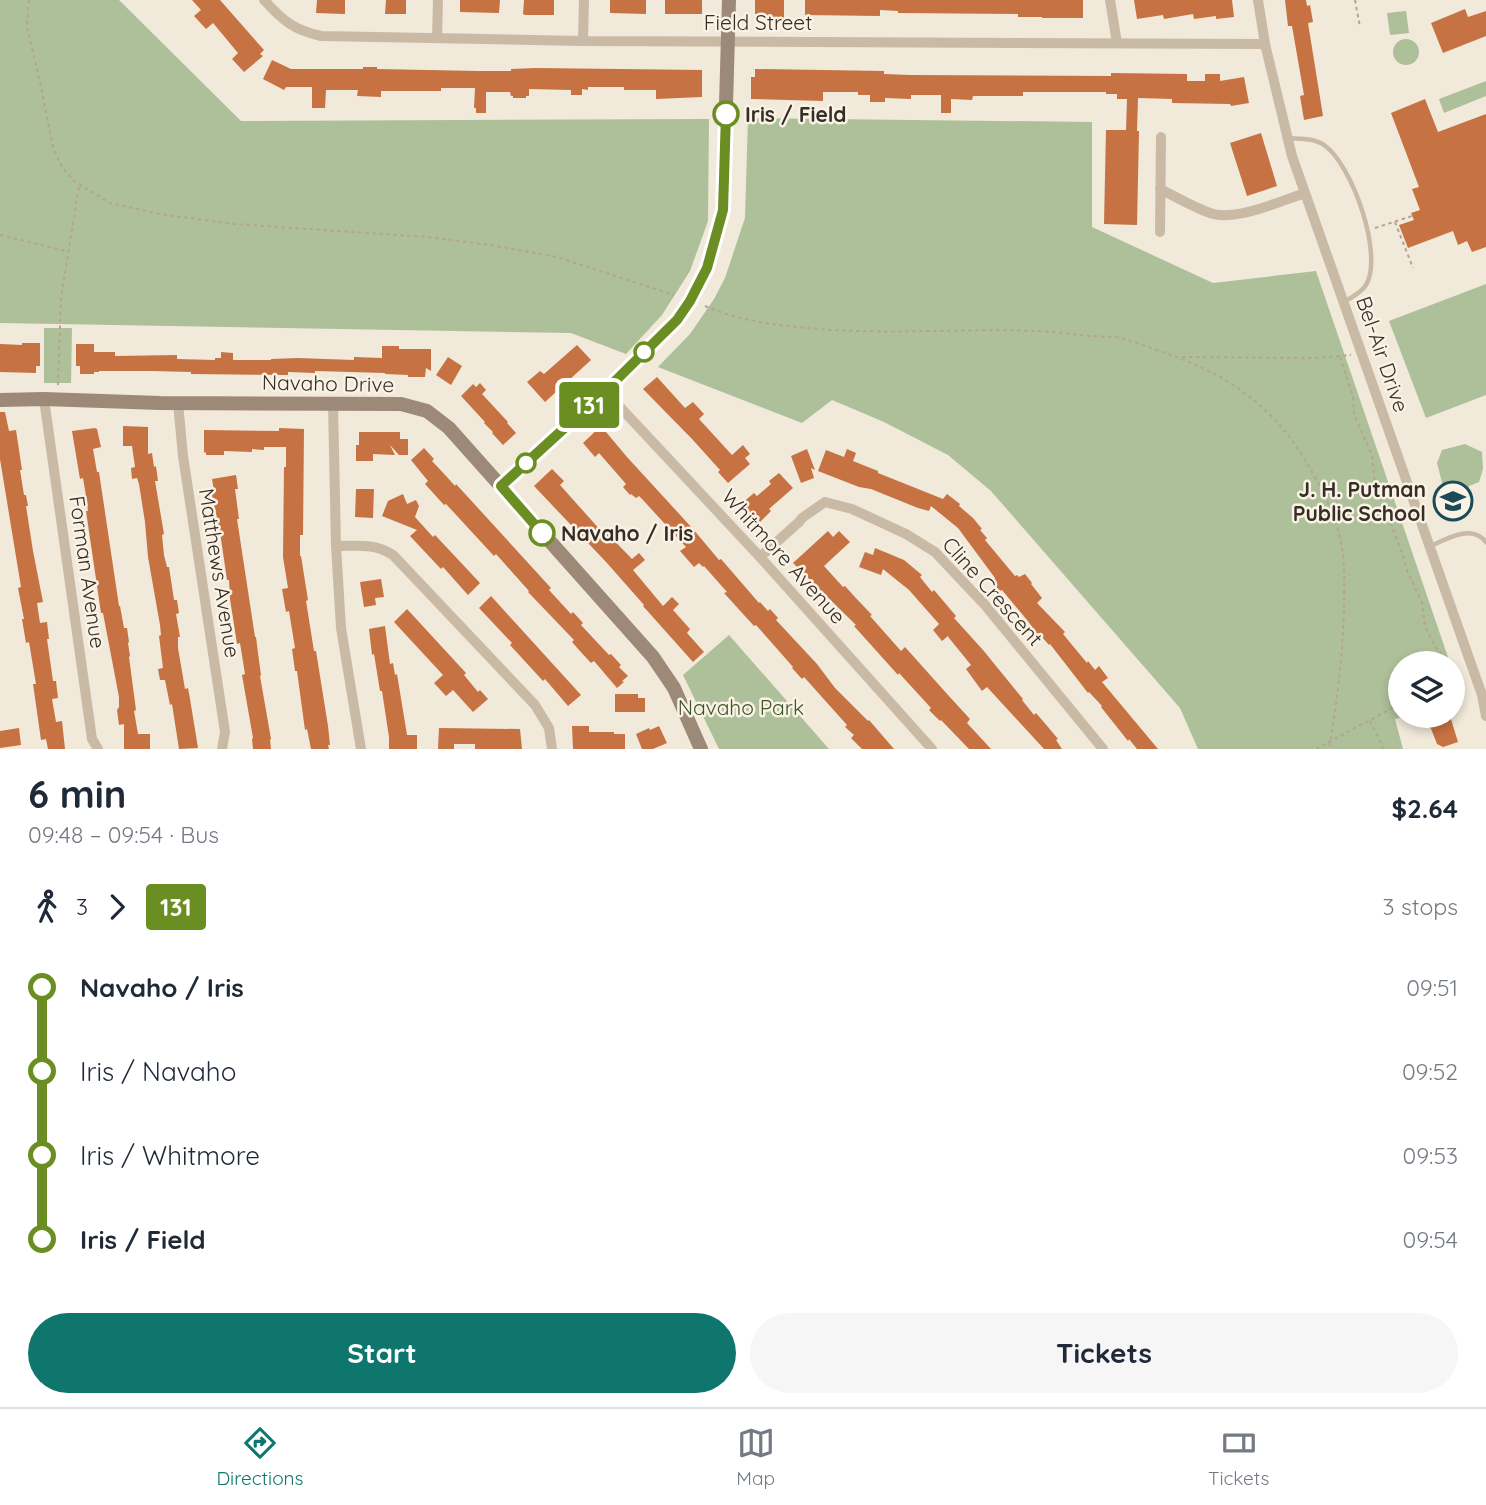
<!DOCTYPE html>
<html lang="en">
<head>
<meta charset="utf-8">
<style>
  :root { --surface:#fff; --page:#f6f6f7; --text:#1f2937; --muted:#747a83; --line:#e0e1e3; --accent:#0f766e }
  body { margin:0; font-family:Quicksand,sans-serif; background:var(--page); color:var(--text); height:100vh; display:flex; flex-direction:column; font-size:26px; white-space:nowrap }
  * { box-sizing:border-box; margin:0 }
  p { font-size:23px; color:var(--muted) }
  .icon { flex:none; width:38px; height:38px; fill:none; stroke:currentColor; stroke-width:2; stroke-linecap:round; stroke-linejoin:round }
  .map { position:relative; height:749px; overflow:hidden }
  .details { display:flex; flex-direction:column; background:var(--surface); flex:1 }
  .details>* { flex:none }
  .badge { padding:0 14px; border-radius:5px; font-size:24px; line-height:46px }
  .fabs { position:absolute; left:1388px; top:651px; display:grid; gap:14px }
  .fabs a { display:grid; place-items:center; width:77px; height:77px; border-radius:50%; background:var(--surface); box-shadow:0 4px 10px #0003; font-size:35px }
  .map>.badge { position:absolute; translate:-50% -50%; box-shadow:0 0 0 4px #fff }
  .legs { display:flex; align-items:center; gap:10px; height:77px; padding:0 28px; font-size:23px }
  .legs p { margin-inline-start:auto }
  .summary { display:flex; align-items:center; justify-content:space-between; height:119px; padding:0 28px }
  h1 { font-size:38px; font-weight:800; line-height:52px }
  .primary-button { display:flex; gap:14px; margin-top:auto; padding:14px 28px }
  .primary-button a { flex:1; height:80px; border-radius:42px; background:var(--accent); color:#fff; font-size:28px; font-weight:800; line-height:80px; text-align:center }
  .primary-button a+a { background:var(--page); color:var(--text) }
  ul { padding:0 28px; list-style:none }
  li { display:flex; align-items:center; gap:24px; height:84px; font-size:26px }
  li i { display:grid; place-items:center; width:10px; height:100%; margin:0 9px; background:currentColor }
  li i::after { content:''; width:18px; height:18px; margin:-9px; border:5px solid; border-radius:50%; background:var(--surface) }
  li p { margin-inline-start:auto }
  li:first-child i { background:linear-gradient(#0000 50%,currentColor 0) }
  li:last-child i { background:linear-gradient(currentColor 50%,#0000 0) }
  .dock { display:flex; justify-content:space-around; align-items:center; height:98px; border-top:2px solid var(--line); background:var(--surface); font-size:19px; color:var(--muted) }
  .dock a { display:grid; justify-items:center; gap:4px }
  .dock .active { color:var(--accent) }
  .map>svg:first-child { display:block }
</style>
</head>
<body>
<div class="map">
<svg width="1486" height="749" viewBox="0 0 1486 749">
  <rect width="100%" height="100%" fill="#f1e9d9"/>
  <path fill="#aec099" d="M0 0H119L241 121 709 119 708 221 690 271 662 315 626 354 571 333 0 323Z
    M1406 11 1409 33 1390 35 1387 13Z
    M1393 52a13 13 0 1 1 26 0a13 13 0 1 1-26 0Z
    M1486 81V96L1444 113 1439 99Z
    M748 118 1092 122V227L1213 283 1316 271 1450 663H1400V716H1406L1395 719 1403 749H1198L1180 708 991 491 948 455 884 422 832 400 802 423 658 367 690 334 714 299 725 278 745 218Z
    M1486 284V395L1426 418 1389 321Z
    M44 328H72L71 383H44Z
    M1465 444 1482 452 1483 469 1479 482 1469 486V495L1450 500 1446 498 1437 463 1442 450Z
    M729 635 829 749H719L683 675Z"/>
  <path fill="#c67242" d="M192 0H220L264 50 260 54 263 56 244 72 232 59 238 53 213 23 206 29 194 16 201 10Z
    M317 0H345V14L316 13Z
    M386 0H406V14H385Z
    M460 0H500L499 13 460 12Z
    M524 0H554V15H525L523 14Z
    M610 0H646V14L610 13Z
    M665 0H702V14H665Z
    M755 0H784V18H761V14H755Z
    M805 0H1083V18H1042V17H1018V14L898 13V11L880 10V16L805 15Z
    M1134 0H1232L1234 17 1216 19V16L1194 19 1193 14 1164 19 1163 15 1137 19Z
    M1285 0H1306L1307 6 1310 5 1313 22 1308 23 1323 116 1318 117 1304 120 1300 96 1304 95 1292 26H1288Z
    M1465 9 1468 17 1486 11V36L1443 53 1431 23Z
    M272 60 291 69H363V67H377V69L479 71H511V69L536 68 702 70V97L656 99V90H624V87H588V90L582 89V95H571V90L529 89V96H526V98H513V96H511L510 92H486V113H476V108H474L475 88H441V91H381V97L357 96 358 90H326L325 108H312V87H286L284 90 263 79Z
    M755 69 884 71V74L910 75 1111 76V73L1187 74V81H1205V74H1220V81L1244 77 1249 103 1231 106 1230 104 1172 103V99L1138 98 1137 131H1139L1137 225 1104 224 1106 130H1126L1127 99H1117V94H1106V92H1023V96H973L972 100 951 99V113H941V95H911V99L885 98V102H870V95H858V92H823V101L751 99V77H755Z
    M1425 99 1438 132 1486 114V247L1472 252 1467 241 1458 245 1453 231 1408 248 1399 225 1414 220 1411 213 1420 210 1412 189 1419 187 1391 113Z
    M1261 133 1277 186 1247 196 1230 143Z
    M22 343H40V366H36V373L0 372V344L22 345Z
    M76 344H94V352H115V356L177 355V359L215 360V358H221V352L233 353V360H271V359L298 358 354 360V357L382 358V346H399V349H431V371L426 368 425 377H408V375L385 374V373L315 371V373L288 372V375L191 374V372L152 371H99V372H94V374H80V366H76Z
    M577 345 591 360 545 402 527 382 540 371 544 374Z
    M448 357 462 366 451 385 436 375Z
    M657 377 685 408 693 402 704 414 699 419 732 455 743 445 750 454 745 458 750 464 728 483 718 472 720 470 693 440 643 389Z
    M480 383 486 390 482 394 508 422 507 423 516 433 503 445 492 433 493 432 484 423 485 422 461 396 473 384 476 387Z
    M0 412H5L9 431 16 430 22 470H20L24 495H26L28 506H26L33 551 43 602 37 603 40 623 47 622 49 639H47L53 681H56L58 698 52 699 56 722 62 721 65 749H48L46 739 41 740 33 684H36L29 642 26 643 22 619H24L18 588 21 587 0 459Z
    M123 426 148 427V454L152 453 154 467 156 466 158 481H155L164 534 162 535 164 555 167 567H169L174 600H177L179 613 176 614 180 637H178V648L185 689 188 688 190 699 198 748 179 749 172 704 170 705 165 680H160L158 669 163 668 159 636 161 635 160 625 148 557 145 522 139 484 137 478 132 479 131 468 135 467 132 446H123Z
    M601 426 627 457 693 529 719 560 721 559 759 603 760 602 768 611 770 609 778 618 776 620 817 664 835 688 868 721 869 720 894 749H862L851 738 854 735 845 727 847 725 804 677 802 679 792 668 793 667 756 625 754 626 724 593 727 592 704 566 703 567 699 563 694 567 680 551 686 547 643 500 639 496 636 498 631 494 630 495 623 487 626 484 599 453 595 457 583 443Z
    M95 428 97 429 101 447 93 449 97 472H99L119 606H120L124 628H127L129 642 128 643 130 656 129 657 136 710 134 711 138 734H150V749H124V724L119 725 117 710 119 707V697L103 613H101L86 511H88L85 490 83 478 80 479 72 431Z
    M279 428 304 429 303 535H300V556H301L308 600 306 601 314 651H316L328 726 330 745H328L329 749H311L307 729 305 730 297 671H295L292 649 295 648 289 611 286 612 282 589 288 588 283 557 284 467H286V447H264V450L252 449V452L224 451V455H206V452L204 453V430L279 431Z
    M359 432H400V439H408V455H399L390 445 395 455 373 454V461H356V445H359Z
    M424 448 434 459 432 461 447 477 455 486 456 484 551 588 549 590 571 614 573 612 583 623 581 625 609 655 611 654 621 665 619 667 628 676 622 681 624 682 617 688 594 661 591 663 579 650 572 642 574 640 528 592 529 591 496 554 494 556 446 504 444 505 425 484 428 481 411 460Z
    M807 449 815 470 811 468 814 478 801 483 791 456Z
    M847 449 856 453 853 461 878 471V473L943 499 947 494 960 504 959 506 973 518 982 529 980 530 987 538 985 540 1015 576 1017 575 1019 577 1025 574 1032 583 1031 584 1042 598 1037 603 1065 632 1063 634 1087 663 1088 661 1095 670 1099 666 1108 678 1102 682 1158 749H1137L1129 739 1128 741 1101 707 1102 706 1089 692 1088 693 1050 644 1049 645 1041 636 1039 639 1031 629 1033 628 1027 620 1002 590 1000 591 992 582 995 578 958 528 931 506 929 511 918 508 871 489 859 487 818 471 826 450 844 457Z
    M552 469 564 481 560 485 602 532 604 530 632 559 639 553 645 560 633 570 663 606 672 597 679 604 673 610 690 629 687 633 704 652 693 662 643 606 644 605 607 563 534 486Z
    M779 473 793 488 769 509 771 511 760 522 741 504 754 493 757 496 771 484 769 481Z
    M236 475 238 489H235L239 519H237L255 637H256L258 653 261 675 260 676 271 739 270 740 271 749H253L252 739 253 738 242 675 245 674 240 643 237 644 230 599 229 580H227L220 532 211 491H214L212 479Z
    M356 489H374L373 518 355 517Z
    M403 494 407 504 416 500 419 506 415 517 433 537 435 535 480 583 468 595 443 567 441 569 410 536 417 530 382 516 388 501Z
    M828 531 833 537 839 531 850 542 824 566 843 587 845 586 854 596 872 615 870 616 901 651 905 647 948 695 970 719 967 723 991 749H969L941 720 940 721 929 710 931 708 899 673 898 675 854 626 856 625 793 563Z
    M875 548 904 560 922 575 920 577 932 592 934 590 956 616 954 618 983 650 1023 699 1022 700 1034 715 1036 713 1048 727 1058 739 1056 740 1062 749H1044L987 687 982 691 966 669 971 665 949 638 948 636 942 641 933 630 939 624 909 590 883 569 881 575 859 567 865 552 873 555Z
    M381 579 384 597 375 598 376 605 364 607 360 582Z
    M491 596 581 695 568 706 545 679 543 681 510 645 512 643 479 608Z
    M407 609 466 673 464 675 478 692 480 690 488 699 473 712 453 690 446 696 434 683 443 675 394 622Z
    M385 626 390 664 393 663 395 675 397 674 407 735H417V749H389V737L382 691H380L374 654 372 655 369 629Z
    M615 694H638V698H645V712H615Z
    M1426 716H1450L1458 742 1443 747 1437 744Z
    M572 726H589V732H614V734H625V749H573Z
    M659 726 667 743 653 749H642L636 734 649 728 650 730Z
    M19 728 21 745 0 748V731Z
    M439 728 520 729 522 749H475V744H454V749H438Z"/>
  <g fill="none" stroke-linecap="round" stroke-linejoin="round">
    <path stroke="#b5a48f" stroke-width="2" stroke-dasharray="3.5 3.5" stroke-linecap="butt" d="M29 0 27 27 40 82 53 148 62 167 74 181 110 203 159 214 234 224 427 237 490 245 557 257 674 295
      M1355 0 1360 27
      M1395 222 1413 268
      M1375 228 1412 216
      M0 235 66 251
      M705 306C735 319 766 324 798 327 877 336 957 328 1036 331 1054 332 1072 334 1089 336 1099 337 1111 336 1121 338 1133 341 1145 346 1156 350 1225 372 1275 405 1311 470 1324 493 1338 521 1342 548 1345 567 1344 588 1344 607 1343 655 1337 702 1329 749
      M1182 357 1317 358 1351 355
      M1340 357 1353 397 1354 415 1372 455 1375 483 1403 555 1407 570 1422 603 1425 627 1438 651 1443 655 1445 663
      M58 385 61 298 79 186
      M1452 685 1464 681
      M1370 721 1380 741 1383 749
      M1316 749 1400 704"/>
    <path stroke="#c9baa5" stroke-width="4.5" d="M1288 138C1300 139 1314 138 1324 145 1352 164 1384 255 1366 285 1362 291 1352 298 1345 301
      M1431 546C1448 538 1472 524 1486 542"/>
    <path stroke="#c9baa5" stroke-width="10" d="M264 0C283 21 294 30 321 36L583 41 1265 44
      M1110 0 1117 43
      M1258 0 1265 44 1292 156 1482 695 1486 716
      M437 38 438 0
      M583 41 584 0
      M1160 189C1176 197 1193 207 1210 213 1234 222 1281 201 1305 193
      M1160 232 1161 137
      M605 391 760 557 932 749
      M44 399 92 739 98 749
      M178 403 183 456 225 732 222 749
      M333 403 336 546 341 628 361 749
      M336 546C358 546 374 543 393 555L535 705 549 728 552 749
      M760 557 799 522 802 518 825 502 852 509 906 534 935 552 985 605 1103 749"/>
    <path stroke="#9d8977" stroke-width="14" d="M0 400 44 399 160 403 401 404 427 411 449 428 653 657 674 688 701 749
      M501 486 605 391 677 320 694 295 707 268 723 210 729 0"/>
  </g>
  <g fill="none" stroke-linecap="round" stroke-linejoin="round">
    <defs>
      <path id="line-1" d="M542 533 501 486 605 391 677 320 690 301 707 268 723 210 726 114"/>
    </defs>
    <use href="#line-1" stroke="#fff" stroke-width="16"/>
    <use href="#line-1" stroke="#6b8e23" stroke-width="10"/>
  </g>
  <defs>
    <symbol id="school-ring" viewBox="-11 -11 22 22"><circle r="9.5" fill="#f9f2e5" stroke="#1c4b56" stroke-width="1.5"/><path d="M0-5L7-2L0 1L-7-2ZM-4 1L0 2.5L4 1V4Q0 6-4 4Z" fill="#1c4b56"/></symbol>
  </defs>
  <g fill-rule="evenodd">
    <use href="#school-ring" x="1431" y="479" width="44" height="44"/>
  </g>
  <g fill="#fff" stroke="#6b8e23" stroke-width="3.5">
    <circle cx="726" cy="114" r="12"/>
    <circle cx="644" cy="352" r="9"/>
    <circle cx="526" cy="463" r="9"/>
    <circle cx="542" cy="533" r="12"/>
  </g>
  <g text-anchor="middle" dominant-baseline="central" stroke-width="5" stroke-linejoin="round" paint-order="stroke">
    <g font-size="21" fill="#352d26" stroke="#f9f2e5">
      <text x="758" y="22">Field Street</text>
      <text transform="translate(1383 354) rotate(71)">Bel-Air Drive</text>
      <text transform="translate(328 383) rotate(1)">Navaho Drive</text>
      <text transform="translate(784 556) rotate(48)">Whitmore Avenue</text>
      <text transform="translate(88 572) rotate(82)">Forman Avenue</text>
      <text transform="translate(220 573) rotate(81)">Matthews Avenue</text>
      <text transform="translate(993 591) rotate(48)">Cline Crescent</text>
    </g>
    <g font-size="21" font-weight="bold" fill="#352d26" stroke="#f9f2e5" text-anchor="start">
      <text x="745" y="114">Iris / Field</text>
      <text x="561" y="533">Navaho / Iris</text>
    </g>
    <g font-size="21" font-weight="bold" fill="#352d26" stroke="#f9f2e5" text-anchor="end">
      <text x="1426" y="489">J. H. Putman<tspan x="1426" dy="24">Public School</tspan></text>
    </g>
    <g font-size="21" fill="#3f532a" stroke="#f9f2e5">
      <text x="741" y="707">Navaho Park</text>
    </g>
  </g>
</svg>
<div class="fabs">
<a><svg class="icon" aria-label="layers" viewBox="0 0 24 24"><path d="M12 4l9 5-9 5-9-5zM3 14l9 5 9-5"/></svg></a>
</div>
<b class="badge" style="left:589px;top:405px;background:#6b8e23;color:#fff">131</b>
</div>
<section class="details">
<div class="summary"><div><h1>6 min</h1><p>09:48 – 09:54 · Bus</p></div><b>$2.64</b></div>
<div class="legs"><svg class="icon" aria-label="walk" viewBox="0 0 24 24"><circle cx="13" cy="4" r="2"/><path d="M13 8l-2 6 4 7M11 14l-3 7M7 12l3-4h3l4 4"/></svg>3<svg class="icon" aria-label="forward" viewBox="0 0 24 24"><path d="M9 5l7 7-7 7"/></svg><b class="badge" style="background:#6b8e23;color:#fff">131</b><p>3 stops</p></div>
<ul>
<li><i style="color:#6b8e23"></i><b>Navaho / Iris</b><p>09:51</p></li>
<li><i style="color:#6b8e23"></i><span>Iris / Navaho</span><p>09:52</p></li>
<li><i style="color:#6b8e23"></i><span>Iris / Whitmore</span><p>09:53</p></li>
<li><i style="color:#6b8e23"></i><b>Iris / Field</b><p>09:54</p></li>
</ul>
<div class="primary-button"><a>Start</a><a>Tickets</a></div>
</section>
<nav class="dock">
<a class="active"><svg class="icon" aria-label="directions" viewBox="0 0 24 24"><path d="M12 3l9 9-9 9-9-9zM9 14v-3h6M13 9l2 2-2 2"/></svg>Directions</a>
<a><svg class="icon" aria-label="map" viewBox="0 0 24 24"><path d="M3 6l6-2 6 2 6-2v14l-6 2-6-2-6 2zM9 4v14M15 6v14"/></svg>Map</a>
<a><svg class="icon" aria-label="tickets" viewBox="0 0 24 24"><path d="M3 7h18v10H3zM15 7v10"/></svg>Tickets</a>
</nav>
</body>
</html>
